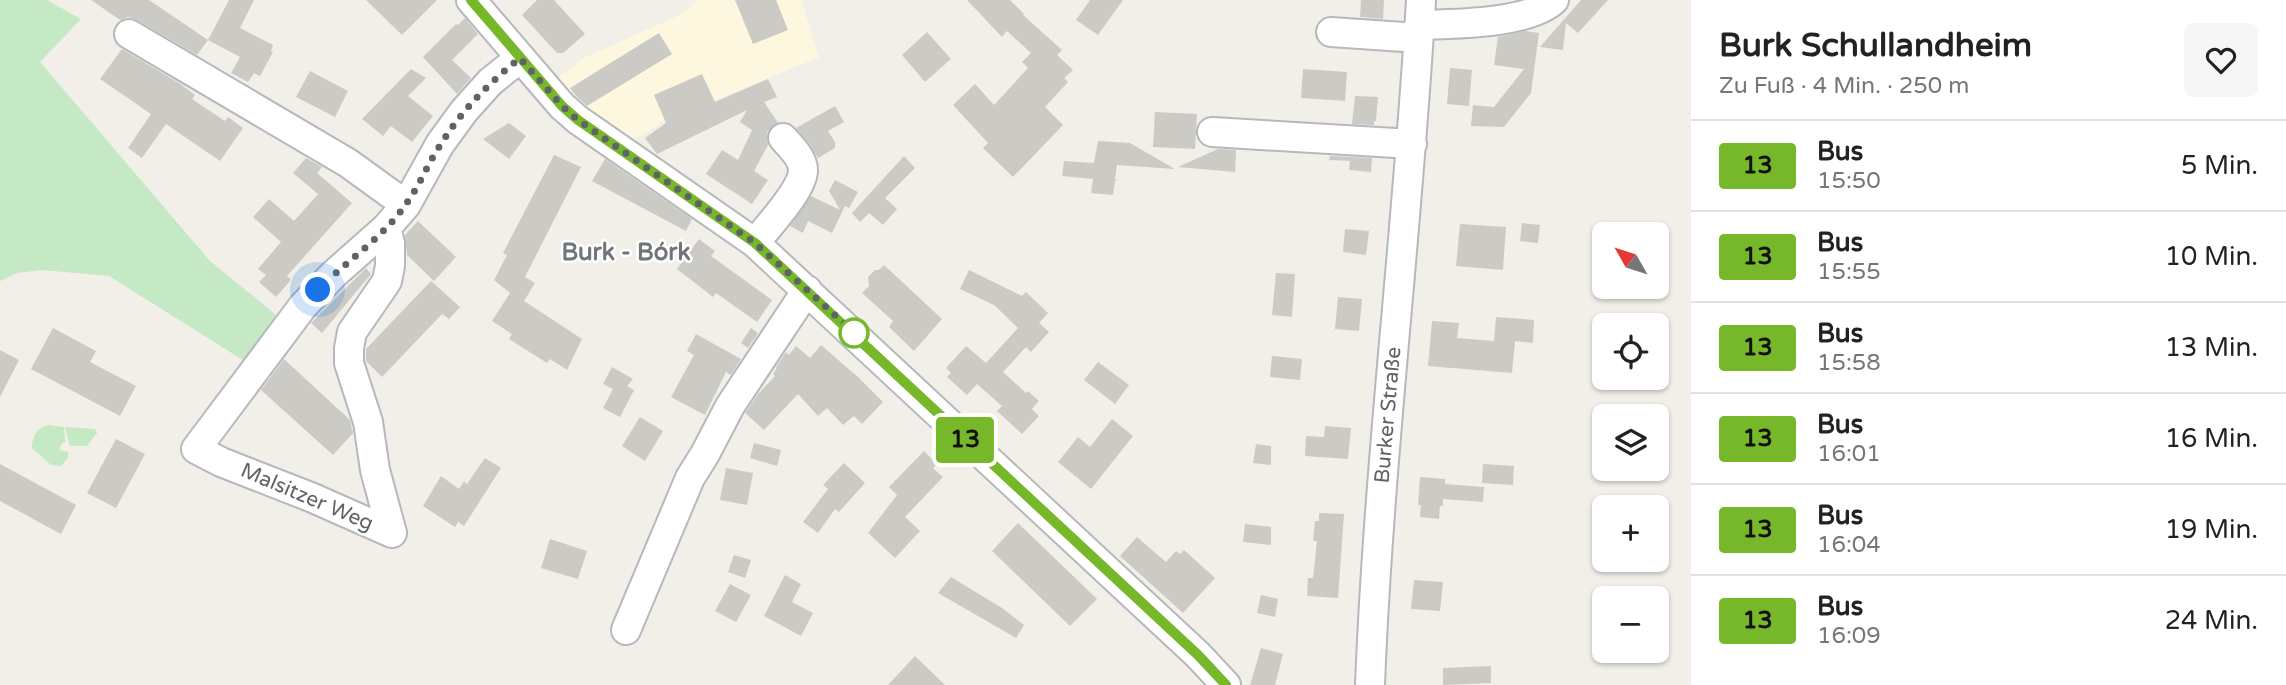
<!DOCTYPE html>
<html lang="de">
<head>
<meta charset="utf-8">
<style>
  :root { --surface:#fff; --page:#f6f6f6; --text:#222; --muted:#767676; --line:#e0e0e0 }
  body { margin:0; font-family:"Varela Round",sans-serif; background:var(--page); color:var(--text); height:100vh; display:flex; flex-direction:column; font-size:26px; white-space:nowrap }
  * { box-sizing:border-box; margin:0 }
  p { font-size:23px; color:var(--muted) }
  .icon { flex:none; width:38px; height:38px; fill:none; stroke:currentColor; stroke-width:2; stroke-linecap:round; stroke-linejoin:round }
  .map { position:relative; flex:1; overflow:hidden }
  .drawer { display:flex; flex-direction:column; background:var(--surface); width:595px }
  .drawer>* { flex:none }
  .badge { padding:0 14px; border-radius:5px; font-size:24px; line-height:46px }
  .needle { width:46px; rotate:309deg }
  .buttons { position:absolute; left:1592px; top:222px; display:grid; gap:14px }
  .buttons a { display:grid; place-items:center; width:77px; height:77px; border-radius:10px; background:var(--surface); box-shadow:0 2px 5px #0004; font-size:35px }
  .you { position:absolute; width:35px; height:35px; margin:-18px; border:5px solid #fff; border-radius:50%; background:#1a73e8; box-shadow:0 0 0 10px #1a73e833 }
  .map>.badge { position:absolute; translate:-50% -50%; box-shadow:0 0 0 4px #fff }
  .round { display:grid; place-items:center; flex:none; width:74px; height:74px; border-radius:10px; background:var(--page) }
  .headline { display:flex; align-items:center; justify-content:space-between; height:119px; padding:0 28px }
  h1 { font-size:33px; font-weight:700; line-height:52px }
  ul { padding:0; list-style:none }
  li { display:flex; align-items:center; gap:21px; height:91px; padding:0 28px; border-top:2px solid var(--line) }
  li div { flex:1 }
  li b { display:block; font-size:26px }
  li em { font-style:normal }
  li .badge { min-width:77px; font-weight:700; text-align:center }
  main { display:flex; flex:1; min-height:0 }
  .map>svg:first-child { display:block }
</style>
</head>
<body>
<main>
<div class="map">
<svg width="1691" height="685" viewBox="0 0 1691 685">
  <rect width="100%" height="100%" fill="#f1efe8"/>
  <path fill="#fef7e0" d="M698 0H801L819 57 662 122 629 143 592 117 554 81 584 58 682 14Z"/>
  <path fill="#c5e8c5" d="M0 0H47L81 19 40 62 210 261 286 323 254 367 109 276 42 270 17 273 0 281Z
    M49 425 64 427 65 442 61 444 60 450 69 452 67 459 61 466 51 465 32 448C32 436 37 427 49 425Z
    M65 427 95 429 97 433 87 446H70Z"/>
  <path fill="#cccac5" d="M91 0H149L208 40 197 55 137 20 128 17 120 20Z
    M229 0H254L240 28 273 45 271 51 273 52 260 76 254 73 248 82 231 73 240 57 208 40Z
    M366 0H437L402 35Z
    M537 0H554L585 34 563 53H557L522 15Z
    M735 0H776L788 30 753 44Z
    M967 0H1010L1024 14 1023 15 1062 50 1057 55 1073 70 1064 78 1068 82 1045 107 1063 125 1013 177 983 148 988 143 953 105 975 84 994 105 1028 68 1022 62 1031 53 1007 31 1002 37Z
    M1090 0H1123L1098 35 1076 20Z
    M1361 0H1384L1383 19 1360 17Z
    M1581 0H1608L1578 33 1566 23 1563 50 1540 47Z
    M465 18 478 34 452 60 471 78 457 94 423 57 456 24 458 25Z
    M1525 31 1539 33 1531 93 1504 127 1471 126 1473 105 1494 107 1524 69 1494 65 1498 37Z
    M927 32 951 59 925 82 902 55Z
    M659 33 672 54 587 106 575 95 570 88Z
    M122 49 179 83 195 95 192 99 225 121 228 117 243 128 220 161 166 124 142 158 128 148 151 114 100 79Z
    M1450 68 1472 70 1469 106 1447 104Z
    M411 69 426 78 408 96 433 116 412 142 391 126 383 136 362 119Z
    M1303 69 1347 72 1345 101 1301 98Z
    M310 71 348 91 335 117 296 97Z
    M702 74 715 102 768 79 777 97 764 102 778 123 767 132 768 145 754 171 768 180 752 204 706 174 722 150 738 160 752 130 740 122 747 110 657 154 645 138 666 123 654 95Z
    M1355 96 1378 97 1376 121H1374V125L1352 124Z
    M835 106 844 122 828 131 835 142V148L818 158 810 144 796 128Z
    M1155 112 1197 114 1195 149 1153 147Z
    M509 123 526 136 509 159 483 139Z
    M1098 141 1130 143 1175 169 1117 165 1115 179 1117 181H1115L1113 195 1091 193 1093 179 1062 176 1064 161 1094 163Z
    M1218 149 1236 150 1235 172 1178 167Z
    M554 155 581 167 525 277 535 283 524 301 582 339 567 370 550 359 547 363 509 339 512 334 492 321 510 293 494 280 507 255 503 253Z
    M904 156 915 168 885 198 897 209 883 225 869 213 860 222 852 213Z
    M1330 156 1372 158 1371 172 1349 170 1350 161 1329 160Z
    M306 158 322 167 317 173 352 203 287 276 291 280 276 297 259 282 266 275 258 269 281 242 253 217 269 199 294 221 318 194 293 173Z
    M605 159 692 219 686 231 592 181Z
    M835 180 858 192 849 208 845 206 832 233 808 221 803 233 790 226 811 196 840 210 829 191Z
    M418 221 456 257 434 281 407 255 405 235Z
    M1522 223 1540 225 1538 243 1520 241Z
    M1460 224 1506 227 1503 270 1456 266Z
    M1345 229 1369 231 1366 255 1343 252Z
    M699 239 715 251 711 256 772 300 757 322 716 293 713 297 677 269Z
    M884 265 942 319 914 351 889 327 893 321 862 293 869 286 868 277 875 270H879Z
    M366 268 371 274 322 333 311 323Z
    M969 270 1022 296 1026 292 1048 313 1039 323 1049 332 1031 352 1026 347 1003 372 1026 393 1028 391 1039 401 1032 409 1039 416 1022 434 997 411 1002 406 977 384 967 395 947 377 951 373 946 368 966 346 986 363 1018 328 994 305 960 289Z
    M1276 273 1295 274 1292 317 1272 315Z
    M431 281 460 307 449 319 442 314 382 377 366 361V349Z
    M1338 297 1362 299 1359 331 1335 329Z
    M1496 317 1534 320 1533 343 1515 341 1512 373 1428 366 1432 321 1459 323 1457 338 1494 341Z
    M53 328 96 351 90 362 136 386 120 416 31 369Z
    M751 328 758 333 748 348 741 343Z
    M696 334 741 359 731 375 726 372 705 415 671 397 694 355 687 351Z
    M821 345 858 377 883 402 862 424 854 416 843 425 827 408 818 416 798 394 764 430 745 413 758 394 775 376 773 374 777 368 776 367 786 352 789 355 796 346 810 358Z
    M0 350 19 360 0 397Z
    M1272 356 1302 359 1300 380 1270 377Z
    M284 359 350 420 353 433 333 455 261 390Z
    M1098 362 1129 385 1115 404 1084 380Z
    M612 367 633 379 627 386 634 390 620 417 603 408 613 389 603 384Z
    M640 417 663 431 645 461 622 446Z
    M1112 419 1133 436 1091 489 1058 462 1078 437 1090 447Z
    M1325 426 1351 428 1348 459 1305 456 1306 436 1324 437Z
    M116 439 145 454 116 508 87 493Z
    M754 443 781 450 777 466 750 458Z
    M1256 444 1271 446V465L1253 463Z
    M924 451 937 464 933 468 943 477 905 517 920 531 895 558 868 533 897 495 889 487Z
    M485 458 501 468 464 526 458 522 455 527 423 506 441 476 459 489 464 481 467 484Z
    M844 463 865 483 839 512 835 509 818 533 803 522 828 489 823 485Z
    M0 464 76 505 61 534 0 501Z
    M1483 464 1514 466 1513 485 1482 483Z
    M726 468 753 473 747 505 720 500Z
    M1420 477 1445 479V484L1484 487 1483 502 1443 499V506H1440L1439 519 1420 517 1421 505H1418Z
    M1319 513 1344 514 1338 598 1307 596 1308 578H1313L1317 541H1313L1315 521H1319Z
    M1018 523 1097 599 1070 626 992 551Z
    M1245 524 1271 527V545L1243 542Z
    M1137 537 1166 562 1176 551 1180 554 1184 550 1215 578 1183 613 1120 556Z
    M550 539 587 551 578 579 541 568Z
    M734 555 751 560 745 578 728 572Z
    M785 575 801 584 792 602 813 613 801 636 764 616Z
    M951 577 1002 608 1024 625 1016 638 938 593Z
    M1414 580 1443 582 1440 611 1411 609Z
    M730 584 751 595 736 622 715 611Z
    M1261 595 1278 599 1275 617 1257 613Z
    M1261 648 1283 654 1275 685H1250Z
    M915 656 945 685H888Z
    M1491 666V683L1443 685V668Z"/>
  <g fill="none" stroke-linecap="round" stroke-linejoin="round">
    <defs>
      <path id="minor" d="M471 0 562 106 578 120 755 243 1198 655 1226 685
        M1419 25C1454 24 1529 24 1554 0
        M1331 32 1418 38
        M129 34 348 163 406 205
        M1212 132 1412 144
        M386 228 390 243V266L387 281 352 332 349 348V363L368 422 375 470 392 533
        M755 243C767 227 803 190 803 170 803 158 791 147 783 138
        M392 533 313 498 221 462 196 449 303 306 334 274 386 228 406 205 440 144 464 111 490 82 520 58
        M626 630 690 478 705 454 730 406 807 290
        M1370 685C1379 456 1408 229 1421 0"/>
    </defs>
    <use href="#minor" stroke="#b5b8bc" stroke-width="32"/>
    <use href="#minor" stroke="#fff" stroke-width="28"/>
  </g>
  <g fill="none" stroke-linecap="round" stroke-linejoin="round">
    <defs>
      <path id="line" d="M471 0 562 106 578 120 755 243 1198 655 1226 685"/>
    </defs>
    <use href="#line" stroke="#fff" stroke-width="16"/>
    <use href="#line" stroke="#76b82a" stroke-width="10"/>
    <path stroke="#5f6368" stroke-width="7" stroke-dasharray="0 12.6" d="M318 290C346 261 383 238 406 204 420 185 428 163 441 144 462 110 489 83 520 58L562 106 578 120 755 243 857 335 854 333"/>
  </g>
  <circle fill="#fff" stroke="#76b82a" stroke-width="3.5" cx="854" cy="333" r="14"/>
  <g text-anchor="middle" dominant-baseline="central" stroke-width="5" stroke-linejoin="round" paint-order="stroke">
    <g font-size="21" fill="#5f6368" stroke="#fff">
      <text transform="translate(1388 415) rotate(-85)">Burker Straße</text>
      <text transform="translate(307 497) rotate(23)">Malsitzer Weg</text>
    </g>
    <g font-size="24" font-weight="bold" fill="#70757a" stroke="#fff">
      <text x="626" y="252">Burk - Bórk</text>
    </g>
  </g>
</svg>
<div class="buttons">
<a><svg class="needle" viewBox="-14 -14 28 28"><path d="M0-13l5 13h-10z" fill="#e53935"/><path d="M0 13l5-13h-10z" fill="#767676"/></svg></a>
<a><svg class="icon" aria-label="locate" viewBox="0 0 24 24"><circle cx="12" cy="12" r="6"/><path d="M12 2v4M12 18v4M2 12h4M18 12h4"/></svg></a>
<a><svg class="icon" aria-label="layers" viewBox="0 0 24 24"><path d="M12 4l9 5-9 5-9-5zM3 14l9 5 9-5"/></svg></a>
<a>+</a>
<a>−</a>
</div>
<div class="you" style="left:318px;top:290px"></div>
<b class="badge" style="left:965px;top:440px;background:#76b82a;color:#111">13</b>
</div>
<section class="drawer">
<div class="headline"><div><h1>Burk Schullandheim</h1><p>Zu Fuß · 4 Min. · 250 m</p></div><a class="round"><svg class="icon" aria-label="heart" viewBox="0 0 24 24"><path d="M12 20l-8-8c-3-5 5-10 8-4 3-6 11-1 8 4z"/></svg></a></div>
<ul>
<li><span class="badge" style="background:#76b82a;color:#111">13</span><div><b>Bus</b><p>15:50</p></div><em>5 Min.</em></li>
<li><span class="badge" style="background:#76b82a;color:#111">13</span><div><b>Bus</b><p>15:55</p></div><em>10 Min.</em></li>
<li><span class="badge" style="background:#76b82a;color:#111">13</span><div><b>Bus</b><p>15:58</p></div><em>13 Min.</em></li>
<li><span class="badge" style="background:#76b82a;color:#111">13</span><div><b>Bus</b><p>16:01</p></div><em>16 Min.</em></li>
<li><span class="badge" style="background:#76b82a;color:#111">13</span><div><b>Bus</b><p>16:04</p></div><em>19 Min.</em></li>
<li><span class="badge" style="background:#76b82a;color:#111">13</span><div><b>Bus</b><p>16:09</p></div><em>24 Min.</em></li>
</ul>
</section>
</main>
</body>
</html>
